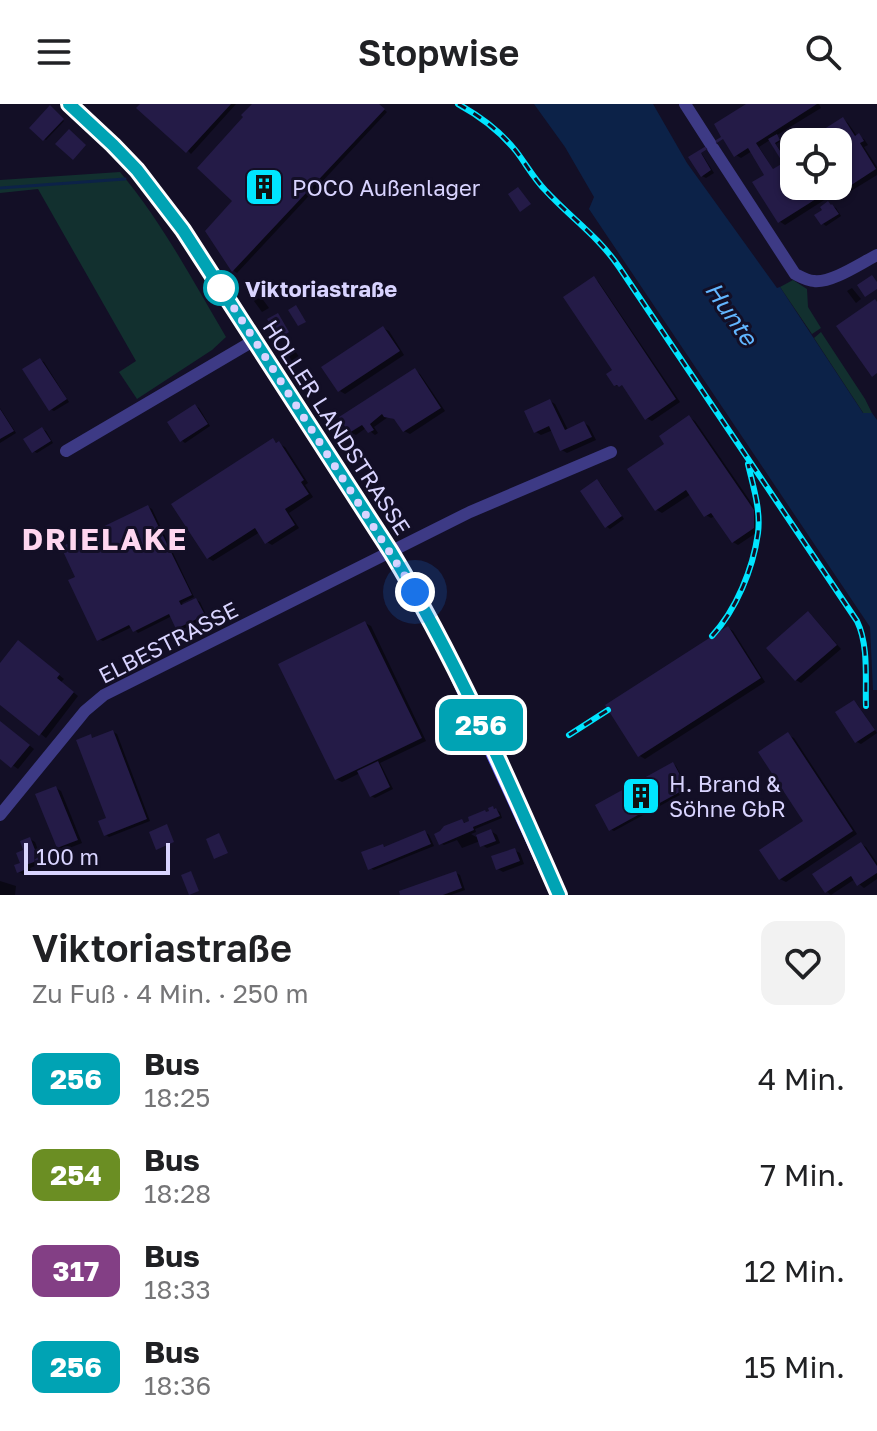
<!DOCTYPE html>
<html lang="de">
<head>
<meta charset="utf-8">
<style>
  :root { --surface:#fff; --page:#f2f2f2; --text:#202124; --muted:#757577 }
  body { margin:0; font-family:"Golos Text",sans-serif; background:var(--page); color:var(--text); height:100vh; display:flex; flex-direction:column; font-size:30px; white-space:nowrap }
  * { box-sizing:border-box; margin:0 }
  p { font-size:26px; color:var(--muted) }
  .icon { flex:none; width:44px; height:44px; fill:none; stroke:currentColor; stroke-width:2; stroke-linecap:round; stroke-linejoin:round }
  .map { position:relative; height:791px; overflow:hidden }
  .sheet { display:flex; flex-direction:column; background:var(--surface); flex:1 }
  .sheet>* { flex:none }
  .badge { padding:0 16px; border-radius:12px; font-size:28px; line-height:52px }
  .controls { position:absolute; left:780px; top:24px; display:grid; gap:16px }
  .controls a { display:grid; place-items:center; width:72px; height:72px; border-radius:16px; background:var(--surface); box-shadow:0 2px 6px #0004; font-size:40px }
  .scale { position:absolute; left:24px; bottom:20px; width:146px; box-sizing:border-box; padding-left:8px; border:4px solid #d9d4ff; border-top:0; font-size:22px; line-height:28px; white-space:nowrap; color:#d9d4ff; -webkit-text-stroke:6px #130f26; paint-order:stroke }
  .you { position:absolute; width:40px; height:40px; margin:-20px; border:6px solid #fff; border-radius:50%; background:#1a73e8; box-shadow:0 0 0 12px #1a73e833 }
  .map>.badge { position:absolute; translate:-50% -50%; box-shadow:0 0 0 4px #fff }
  .round { display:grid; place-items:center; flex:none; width:84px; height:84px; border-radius:16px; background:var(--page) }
  .overview { display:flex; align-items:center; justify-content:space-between; height:136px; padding:0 32px }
  h1 { font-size:38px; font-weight:600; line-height:60px }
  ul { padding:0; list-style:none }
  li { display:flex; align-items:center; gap:24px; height:96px; padding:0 32px }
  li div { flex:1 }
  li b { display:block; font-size:30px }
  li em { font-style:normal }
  li .badge { min-width:88px; font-weight:700; text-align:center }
  header { display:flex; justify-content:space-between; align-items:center; height:104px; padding:0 32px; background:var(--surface); font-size:36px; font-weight:600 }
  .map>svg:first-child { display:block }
</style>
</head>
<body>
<header><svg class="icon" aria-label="menu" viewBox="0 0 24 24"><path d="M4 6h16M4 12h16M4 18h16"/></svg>Stopwise<svg class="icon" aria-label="search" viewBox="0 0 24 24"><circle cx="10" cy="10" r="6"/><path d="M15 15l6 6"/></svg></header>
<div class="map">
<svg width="877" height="791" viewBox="0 0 877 791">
  <rect width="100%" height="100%" fill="#130f26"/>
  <path fill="#12302f" d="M120 68C162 118 193 177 226 233L212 246 137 295 119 268 136 257 38 85 0 89V76Z
    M793 176 807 185 808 203 821 224 812 230 780 183Z
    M821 228 865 295 872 309 864 310 814 234Z"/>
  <path fill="#0c2248" d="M534 0H653L687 59 777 184 780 183 863 309H872L877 316V586H873L870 523 589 105 594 93 565 43Z"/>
  <path fill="#0007" fill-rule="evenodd" d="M142 0H236L191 50Z
    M254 0H378L387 8 237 169 234 167 207 127 235 97Z
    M749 0H819L821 4 777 31 781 37 776 40 785 55 794 49V82H838V38H810L843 15 848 19 857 32 864 35 868 41 864 43 877 63V71L846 90 840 86 785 121 779 117 768 71 752 47 741 54 736 51ZM770 36 786 59 774 67 759 43Z
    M52 5 64 17 46 36 44 35Z
    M698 48 702 50 714 69 706 74 702 72Z
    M828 100 836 104 841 112 826 122 822 119Z
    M594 175 598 177 680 298 652 317 646 314 622 279 617 282 615 281 614 267Z
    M852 184 861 195 856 199 847 187Z
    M261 193 269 204 262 208 254 197Z
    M383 224 389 227 404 251 345 290 340 287Z
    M295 247 302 257 295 261 288 251Z
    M40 256 44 258 69 298 54 307 50 305Z
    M415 266 420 270 445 307 410 330 404 327 397 316 388 313 374 323 378 329 375 331 366 324 356 331 350 328Z
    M550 297 555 300 568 326 584 319 589 322 596 336 567 349 562 346 553 326 541 331 536 328Z
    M195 302 199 304 210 322 185 339 181 336Z
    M0 304 16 329 0 339Z
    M690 314 695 317 759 410V427L738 441 733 438 715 412 711 414 706 411 691 390 662 409 657 406 630 366 667 341Z
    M42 325 46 327 53 339 37 349 33 347Z
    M273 337 285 343 308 379 305 381 313 393 289 409 299 424 272 441 267 438 260 428 213 457 208 454Z
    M597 378 601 380 624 415 610 425 606 422Z
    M148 403 152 405 194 493 182 499 184 502 196 496 200 498 207 513 181 526 177 524 172 512 138 529 132 523 103 537 99 535Z
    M808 510 813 513 841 545 801 579 796 576Z
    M365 519 371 522 426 637 380 659 393 685 375 694 371 692 360 669 342 678 336 675Z
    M728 524 733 527 765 578 645 655 640 652 608 602Z
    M23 542 64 575 61 578 78 592 46 634 0 598V562Z
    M854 598 857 600 877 629 861 640 857 638Z
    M0 618 34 645 18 665 0 652Z
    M113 628 117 630 150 717 109 733 105 730 109 715 90 633 95 635Z
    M788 631 794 634 857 730 786 778 780 775 806 718Z
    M673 660 676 662 689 686 614 727 610 725Z
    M56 684 61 687 82 739 64 746 59 743Z
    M493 704 500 708 502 714 475 725 476 728 471 730 476 733 491 727 497 731 500 739 487 744 482 741 480 737 462 744 457 736 444 741 440 739 462 717 467 720 487 710Z
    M425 728 429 731 434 742 374 766 370 764 383 742 387 744Z
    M30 735 35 738 43 759 30 764 32 768 24 771 19 768Z
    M861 740 866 743 877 759V775L864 784 859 780 855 775 831 791 826 787Z
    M514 746 520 749 524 760 503 768 498 765Z
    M456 769 460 771 465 786 451 791H403Z
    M0 777 16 782 15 791H0Z"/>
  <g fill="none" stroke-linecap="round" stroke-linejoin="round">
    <path stroke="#0c2248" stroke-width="3" d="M0 84 125 75"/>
  </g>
  <path fill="#241b47" d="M140 0H231L186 49 136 4Z
    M252 0H379L385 5 232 168 205 127 232 97 197 64 243 13 241 11Z
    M746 0H817L756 39 773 65 783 59 768 35 777 30 780 36 775 39 784 53 794 46V82H838V38H804L843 13 855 32 859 29 864 37 860 39 876 65 839 89 835 83 778 119 752 78 764 71 748 44 734 53 723 35 701 49 711 66 701 73 688 53 721 33 714 20Z
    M50 1 64 15 43 37 29 24Z
    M69 25 86 41 73 56 55 40Z
    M518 83 531 100 520 108 508 90Z
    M828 97 831 101 832 100 839 110 821 121 814 111 822 106 820 103Z
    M872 171 877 178V185L865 193 857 181Z
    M594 172 676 295 645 316 622 281 619 283 617 281 614 282 606 270 612 266 563 193Z
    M875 195 877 198V269L872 273 836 222Z
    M296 201 306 218 298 222 288 206Z
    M278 209 289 228 279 235 267 215Z
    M383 222 400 247 338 288 321 263Z
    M40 254 67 295 49 307 22 265Z
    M415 264 441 304 403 328 394 315 384 313 382 310 370 320 374 326 368 329 362 321 349 329 339 313Z
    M550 295 565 326 584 317 592 333 560 347 549 322 534 329 524 307Z
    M195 300 208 320 180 338 167 318Z
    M0 305 14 327 0 335Z
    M689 311 754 406V424L732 439 711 409 704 413 686 386 655 407 627 365 664 340 659 332Z
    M42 323 51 337 32 349 23 335Z
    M273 334 276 339 279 337 304 376 301 378 309 390 285 405 295 421 265 440 255 424 207 455 171 400Z
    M597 375 622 412 605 424 580 387Z
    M148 401 192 491 179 497 181 501 196 494 205 511 176 525 169 510 133 528 129 521 97 537 68 476 75 473 61 443Z
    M808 507 837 541 795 577 766 544Z
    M365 517 422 634 335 676 278 560Z
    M728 522 761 574 638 653 605 601Z
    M18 536 60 570 57 574 74 588 39 632 0 601V559Z
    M854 596 875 626 855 639 835 608Z
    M0 617 30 641 11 664 0 655Z
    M113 626 147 715 104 732 98 717 106 714 76 636 91 630 92 634Z
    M788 628 853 727 779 776 759 746 803 717 758 648Z
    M378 657 390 683 370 693 357 667Z
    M673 658 687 684 609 727 595 701Z
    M56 682 78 736 57 744 35 690Z
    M493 702 494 705 496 704 500 712 473 723 474 726 439 741 434 730 440 727 444 722 462 715 464 719 469 717 468 713 485 706 486 708 489 707 488 704Z
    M167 720 174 738 156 746 149 728Z
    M491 725 496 737 480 743 476 731Z
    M425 726 431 740 368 766 361 748 383 740 384 743Z
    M219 729 228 749 214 755 206 735Z
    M30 733 39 756 26 761 27 765 17 769 14 761 20 759 16 749 23 746 20 737Z
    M861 738 877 762V769L857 782 851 772 825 789 812 770Z
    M515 744 520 757 496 766 491 752Z
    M191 767 199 787 189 791 181 771Z
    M456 767 462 784 443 791H400L399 787Z"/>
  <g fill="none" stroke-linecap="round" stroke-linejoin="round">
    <path stroke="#3d3a85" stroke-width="12" d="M685 0 710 39
      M713 44 795 170C801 173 808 177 814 177 832 179 861 159 877 151
      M66 347 255 236
      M0 711 85 607 104 591 470 408 611 348"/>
    <path stroke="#6f6bff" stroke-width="16" d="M69 0 113 41 137 66 183 126 391 448 415 488 446 546 559 791"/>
    <defs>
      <path id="rail" d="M458 0C480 12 500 27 516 47 526 60 534 75 546 87 571 114 598 132 619 163L857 517C869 542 865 575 866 602
        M712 532C736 506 753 465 758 429 761 406 753 382 748 360
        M569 631 608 606"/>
    </defs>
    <use href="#rail" stroke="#00e5ff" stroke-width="6"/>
    <use href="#rail" stroke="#130f26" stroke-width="3" stroke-dasharray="9" stroke-linecap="butt"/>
  </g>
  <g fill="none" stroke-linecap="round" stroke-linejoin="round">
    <defs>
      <path id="line" d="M69 0 113 41 137 66 183 126 391 448C457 557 508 675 559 791"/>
    </defs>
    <use href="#line" stroke="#fff" stroke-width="18"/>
    <use href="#line" stroke="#00a3b4" stroke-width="12"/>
    <path stroke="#d9d4ff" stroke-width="8" stroke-dasharray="0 14.4" d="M221 184 220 182 415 488"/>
  </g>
  <defs>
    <symbol id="building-square" viewBox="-11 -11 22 22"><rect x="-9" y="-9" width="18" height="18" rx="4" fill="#00e5ff" stroke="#130f26"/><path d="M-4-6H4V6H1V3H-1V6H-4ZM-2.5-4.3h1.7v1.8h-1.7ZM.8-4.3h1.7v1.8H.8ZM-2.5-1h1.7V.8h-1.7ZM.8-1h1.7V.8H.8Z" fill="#111"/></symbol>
  </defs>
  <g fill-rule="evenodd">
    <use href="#building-square" x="242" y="61" width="44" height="44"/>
    <use href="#building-square" x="619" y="670" width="44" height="44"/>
  </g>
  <circle fill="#fff" stroke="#00a3b4" stroke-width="4" cx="221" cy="184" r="16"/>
  <g text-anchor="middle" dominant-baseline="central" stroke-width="6" stroke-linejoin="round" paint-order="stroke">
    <g font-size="22" fill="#d9d4ff" stroke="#130f26" text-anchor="start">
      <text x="292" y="83">POCO Außenlager</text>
      <text x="669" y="679">H. Brand &amp;<tspan x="669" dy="25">Söhne GbR</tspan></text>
    </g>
    <g font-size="22" font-weight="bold" fill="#d9d4ff" stroke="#130f26" text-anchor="start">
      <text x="245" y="184">Viktoriastraße</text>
    </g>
    <g font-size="22" fill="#d9d4ff" stroke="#130f26">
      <text transform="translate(337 323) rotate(57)">HOLLER LANDSTRASSE</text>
      <text transform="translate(168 538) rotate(-27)">ELBESTRASSE</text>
    </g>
    <g font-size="24" font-style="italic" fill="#62b6ff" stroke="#130f26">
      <text transform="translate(732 209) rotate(55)">Hunte</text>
    </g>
    <g font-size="30" font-weight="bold" letter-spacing="2" fill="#ffd6f0" stroke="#130f26">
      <text x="105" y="435">DRIELAKE</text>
    </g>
  </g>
</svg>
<div class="controls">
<a><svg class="icon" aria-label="locate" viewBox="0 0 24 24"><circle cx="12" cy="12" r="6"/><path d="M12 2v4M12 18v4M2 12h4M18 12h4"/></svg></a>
</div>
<div class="scale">100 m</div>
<div class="you" style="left:415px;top:488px"></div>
<b class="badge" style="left:481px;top:621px;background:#00a3b4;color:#fff">256</b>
</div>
<section class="sheet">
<div class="overview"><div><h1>Viktoriastraße</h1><p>Zu Fuß · 4 Min. · 250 m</p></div><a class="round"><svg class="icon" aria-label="heart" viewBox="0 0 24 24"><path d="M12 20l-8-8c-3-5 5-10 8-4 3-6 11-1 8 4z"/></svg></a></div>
<ul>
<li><span class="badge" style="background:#00a3b4;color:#fff">256</span><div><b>Bus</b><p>18:25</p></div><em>4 Min.</em></li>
<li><span class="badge" style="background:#6b8e23;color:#fff">254</span><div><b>Bus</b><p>18:28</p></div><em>7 Min.</em></li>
<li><span class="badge" style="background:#833f85;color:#fff">317</span><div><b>Bus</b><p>18:33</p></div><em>12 Min.</em></li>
<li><span class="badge" style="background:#00a3b4;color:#fff">256</span><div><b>Bus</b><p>18:36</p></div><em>15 Min.</em></li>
</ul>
</section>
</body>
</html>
